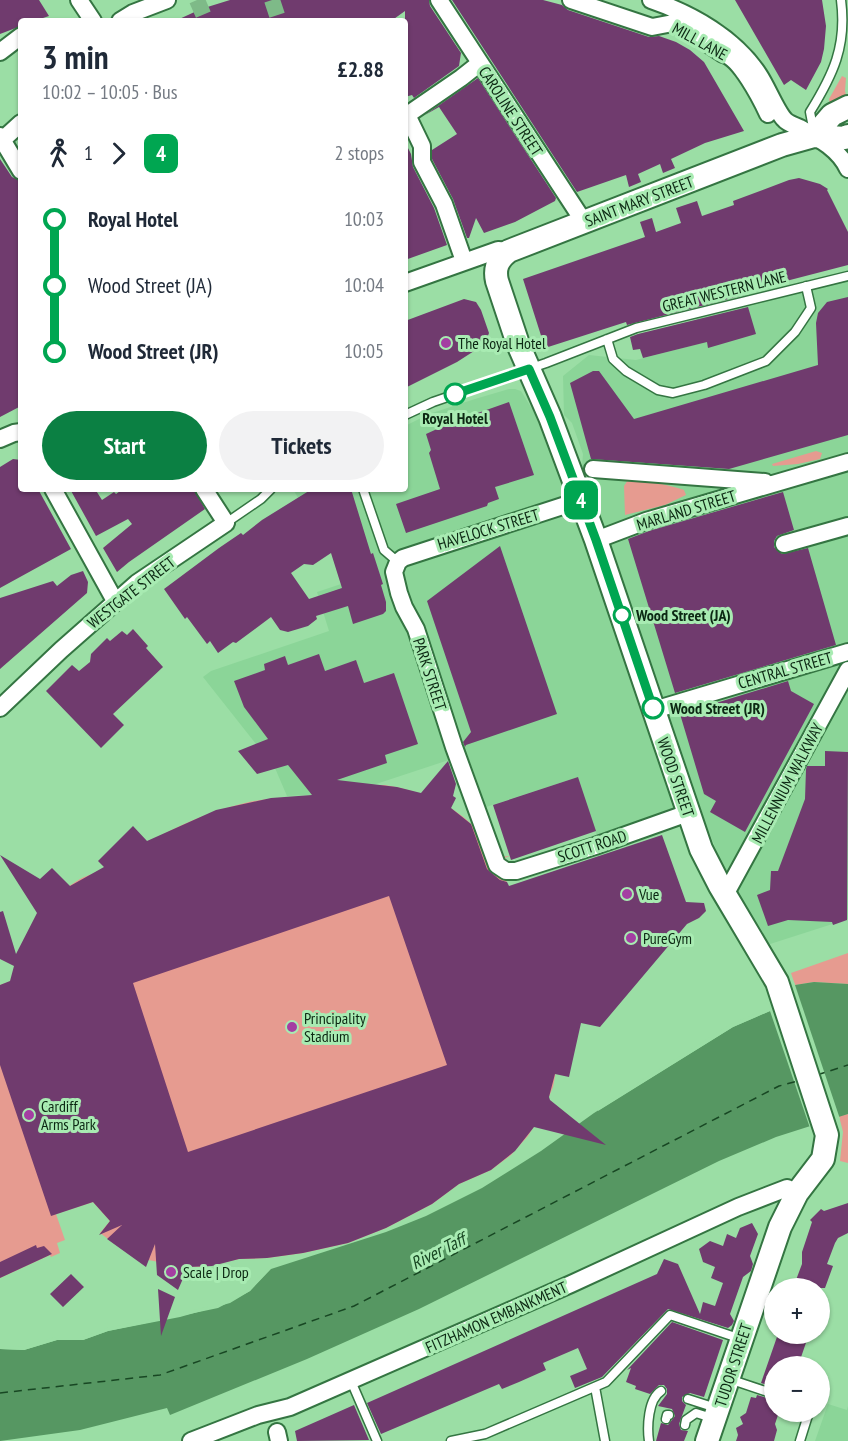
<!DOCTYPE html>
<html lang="en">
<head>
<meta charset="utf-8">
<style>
  :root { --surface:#fff; --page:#f2f2f3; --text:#1f2937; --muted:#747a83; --accent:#0b8043 }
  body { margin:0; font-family:"PT Sans Narrow",sans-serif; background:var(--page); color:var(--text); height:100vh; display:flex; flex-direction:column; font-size:22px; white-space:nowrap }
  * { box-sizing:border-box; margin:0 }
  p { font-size:20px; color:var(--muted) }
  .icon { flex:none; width:33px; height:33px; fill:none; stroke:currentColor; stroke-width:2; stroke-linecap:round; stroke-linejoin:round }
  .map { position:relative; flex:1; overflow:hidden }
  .drawer { position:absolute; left:18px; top:18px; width:390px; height:474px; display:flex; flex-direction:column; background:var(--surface); border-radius:6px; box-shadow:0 2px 4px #0004 }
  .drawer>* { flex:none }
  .badge { padding:0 12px; border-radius:9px; font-size:21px; line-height:39px }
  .fabs { position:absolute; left:764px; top:1278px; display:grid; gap:12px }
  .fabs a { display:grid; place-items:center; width:66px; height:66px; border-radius:50%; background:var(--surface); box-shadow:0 2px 4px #0004; font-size:30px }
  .map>.badge { position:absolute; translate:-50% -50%; box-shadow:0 0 0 3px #fff }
  .legs { display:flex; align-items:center; gap:9px; height:66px; padding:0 24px; font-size:20px }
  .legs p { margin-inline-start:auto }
  .overview { display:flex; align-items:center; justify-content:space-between; height:102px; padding:0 24px }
  h1 { font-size:33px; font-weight:800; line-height:45px }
  .action { display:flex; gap:12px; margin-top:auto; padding:12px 24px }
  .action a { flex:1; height:69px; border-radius:36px; background:var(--accent); color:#fff; font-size:24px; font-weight:800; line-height:69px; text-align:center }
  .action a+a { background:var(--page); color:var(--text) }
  ul { padding:0 24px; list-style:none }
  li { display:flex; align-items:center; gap:21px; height:66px; font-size:22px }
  li i { display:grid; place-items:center; width:9px; height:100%; margin:0 8px; background:currentColor }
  li i::after { content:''; width:15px; height:15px; margin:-8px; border:4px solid; border-radius:50%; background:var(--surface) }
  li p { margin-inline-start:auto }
  li:first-child i { background:linear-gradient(#0000 50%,currentColor 0) }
  li:last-child i { background:linear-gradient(currentColor 50%,#0000 0) }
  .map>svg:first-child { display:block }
</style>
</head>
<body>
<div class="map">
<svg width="848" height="1441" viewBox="0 0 848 1441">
  <rect width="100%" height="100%" fill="#9bdea5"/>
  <path fill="#8bd598" d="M848 281V919L767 945 730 883 697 803 598 839 578 777 486 807 467 754 373 785 325 794 287 796 275 768 203 677 211 671 329 631 317 592 341 584 324 529 315 528 293 489H405V426L429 414 475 399 509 389H515L521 391 534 412 565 490 569 497 581 500 591 490 582 466 583 454 572 423 564 415 563 376 589 355 636 360 702 343 696 317Z
    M828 1404 847 1410 848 1406V1441H815Z"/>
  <path fill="#e69b90" d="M842 76 846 78 845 91 847 99 830 105 829 99Z
    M816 451 822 453 820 459 798 464 773 466 772 464Z
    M628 480C648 480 665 484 684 490L686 495 665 505 625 515 624 486Z
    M384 785C418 790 454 804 477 830 485 839 491 849 497 857L510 856 499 860 542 984 556 1071 553 1087 542 1113 528 1136 511 1155 491 1170 459 1184 432 1204 386 1228 348 1243 303 1253 267 1258 239 1259 204 1267 180 1266 143 1259 123 1250 100 1233 110 1221 93 1202 56 1214 65 1240 57 1243 60 1253 51 1257 50 1255 0 1278V985L27 976 19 951C30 923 53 895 80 879 88 875 97 873 104 868 151 840 195 814 249 802 274 797 300 798 326 794 346 791 363 786 384 785Z
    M848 953V984L814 982 795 985 791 973Z
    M848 1114V1163L840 1161 843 1132 839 1116Z"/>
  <path fill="#569762" d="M814 982 848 984V1114L776 1137 719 1161 419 1309 307 1359 170 1415 167 1408 80 1430 0 1441V1349L24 1350 57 1340H83L108 1331 180 1317 230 1303 250 1291 271 1269 386 1232 426 1216 482 1188 541 1151 594 1113 733 1027 770 1011V1009L795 985Z"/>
  <path fill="#9bdea5" d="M794 982 840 1119 810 1128 770 1011 733 1027 598 1111 599 1107 731 1024 767 1009Z
    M268 1267 269 1270 250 1291 218 1308 108 1331 83 1340H57L24 1350 0 1349V1346L23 1347 56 1337H83L107 1328 217 1305 243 1293Z"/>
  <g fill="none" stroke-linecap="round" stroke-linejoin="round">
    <path stroke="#184723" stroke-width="1.5" stroke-dasharray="8 6" stroke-linecap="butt" d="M817 1075 848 1065
      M0 1393 160 1375 354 1306 779 1086 798 1081"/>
  </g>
  <path fill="#703b6e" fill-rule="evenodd" d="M0 0H39L49 16 34 21H21V26L0 34Z
    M230 0H429L430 6 461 53 459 66 414 98 412 95 405 97V11L391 21H175L201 9Z
    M452 0H543L562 5 568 10 649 37 659 36 676 42 690 50 704 62 744 131 705 143 671 159 675 168 663 173 660 164 638 174 641 182 629 187 626 175 577 192Z
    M735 0H822L826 26 824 49 821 62 806 90 791 80 784 85Z
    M478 78 556 198 555 201 515 222 484 233 476 218 469 238H467L453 199 432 159V150L457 134 439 107 425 115Z
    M405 142 411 154 413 167 434 208 447 245 405 260Z
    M0 159 12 177 21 181V406L0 417Z
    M799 178 820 184 828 189 827 190 848 232V265L744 292V295L627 325 626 322 545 348 523 279 645 237 640 222 652 218 656 232 681 223 676 208 697 201 702 216 734 205 733 201 789 180Z
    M848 297V435L729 469 591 459 570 383 593 371H599L634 419 818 365 816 323 818 313 827 302Z
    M464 299 476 302 481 310 489 333 485 344 457 362 405 388V321Z
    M748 307 756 334 708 348 707 342 643 358 640 349 633 350 630 337 638 334Z
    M509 402 534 475 495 487 499 499 488 503 487 506 406 533 396 504 440 489 429 453 431 450 426 434 459 419 476 416 475 414Z
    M13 459 21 460V489H38L71 549 0 588V467Z
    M70 489H95L102 500 114 492 116 494 123 489H194L205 509 129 562 117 572 103 548 132 524 128 519 96 536Z
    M312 489H351L371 554 373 553 383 584 381 585 386 602V611L383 614 353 624 348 606 316 616 317 619 308 626 288 632 280 630 271 617 236 643 233 642 218 653 210 641 207 644 187 617 185 619 164 589 219 548 241 533 243 535 262 520ZM331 553 342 588 309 599 291 573 304 564 313 565Z
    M783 492 794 530 777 536 774 541V547L782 554 808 548 836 645 675 693 628 539 649 531Z
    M500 546 557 714 466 745 465 747 463 742 471 732 427 601Z
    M83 571 88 582 87 593 0 669V598L53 581 57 586 71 575Z
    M133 629 148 646 146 648 163 667 113 714 124 725 101 748 46 691 72 665 79 671 90 662 91 654 107 638 110 641 122 631 127 635Z
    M319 654 325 671 356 660 364 683 394 673 418 744 385 755 387 763 337 780 397 787 421 793 448 761 456 784 453 796 456 798 451 808 471 824 487 869 500 880 507 882 509 886 662 835 686 902 704 903 706 911 699 918 687 924 600 1027 581 1023 569 1077 555 1074 549 1097 550 1100 606 1145 534 1127 515 1151 491 1170 459 1184 432 1204 386 1228 348 1243 303 1253 267 1258 239 1259 212 1266 188 1267 178 1290 157 1275 155 1244 146 1267 107 1239 122 1225 99 1235 110 1221 93 1202 51 1216 0 1065V985L10 981 14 966 0 959V912L3 911 16 954 37 913 0 855 40 879 52 868 70 886 104 867 98 861 133 826 147 841 216 810 271 798 312 795 288 765 257 774 238 751 268 739 244 707 234 681 265 670 264 664 285 656 288 665ZM389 896 447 1065 188 1152 133 983Z
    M788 681 791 691 814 704 745 832 710 812 716 801 704 794 680 714Z
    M825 751 848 752 847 920 833 925 832 922 788 920 768 926 757 895 770 890 771 871H778L805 799 806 769 807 766H825Z
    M578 777 596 831 511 860 493 805Z
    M848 1203V1233L838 1238 835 1243 827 1264 833 1266 825 1288H793L802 1264V1252L812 1222 810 1220 821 1209 824 1211Z
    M752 1223 758 1234 750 1256 753 1264 751 1271 743 1277 730 1314 734 1321 732 1325 728 1328 668 1309 602 1377 575 1388 570 1376 587 1369 578 1348 543 1363 546 1370 519 1382 502 1389 499 1384 381 1434 367 1403 657 1274 664 1259 678 1264 700 1314 703 1302 715 1306 723 1283 711 1278 715 1267 703 1262 699 1249 710 1241 723 1246 727 1234 736 1238 740 1228Z
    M36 1245 37 1248 44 1246 52 1254 0 1278V1262Z
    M71 1274 84 1287 63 1307 50 1294Z
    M158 1289 175 1297 161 1336Z
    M672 1322 723 1340 704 1397 690 1393 682 1397V1401L686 1405 679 1424 681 1430 688 1431 684 1441H656L661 1423 668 1425 675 1416 672 1409 658 1406 667 1394V1389L664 1385H659L650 1394 635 1389 636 1386 626 1382 631 1368 627 1370Z
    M778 1334H809L798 1366H774V1387L761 1383Z
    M757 1395 774 1400V1412H779L775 1424 777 1430 774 1441H736L738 1435 736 1428 743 1424 740 1417 746 1413 751 1397 756 1398Z
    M354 1405 369 1440 297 1441 295 1431Z"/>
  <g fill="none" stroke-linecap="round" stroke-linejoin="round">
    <path stroke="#7eba88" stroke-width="16" stroke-dasharray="16 8" stroke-linecap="butt" d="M197 0 206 21
      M272 0 279 21"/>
    <defs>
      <path id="lane" d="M814 133 810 112C833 75 847 46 841 0
        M607 339 613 359 626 371 658 390 673 393 704 385 766 361 795 332 811 308 806 286
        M405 415 433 402 546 363 636 328 848 276
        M363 489 384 550 398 562
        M226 523 261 499 271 489
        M729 1379 774 1394
        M351 1381 377 1441
        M595 1387 605 1441
        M688 1399 716 1408
        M666 1419 667 1415H669
        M685 1425 686 1420 696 1413 715 1419
        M451 1441 485 1434 606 1382 670 1315 741 1339
        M649 1441C647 1427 648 1399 661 1391
        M800 1441 809 1412"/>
      <path id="street" d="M79 0 93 21
        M439 0 584 222
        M571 0 652 27 673 23 690 32 723 54C739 56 761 99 768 114
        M651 0C692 14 735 38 759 75 767 87 776 110 784 119 787 123 795 126 800 128 818 138 839 149 848 169
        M120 21 133 13 167 0
        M0 52 21 36
        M0 136 21 171
        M0 142 21 123
        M464 261 444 204 422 162V146L408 117 410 113 461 78 480 63
        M405 283 498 250 509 251
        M0 439 14 433 21 432
        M593 469 765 482
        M53 489 115 601
        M581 500 403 558 398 562 394 572 399 593 404 607 416 629 454 747 497 865 506 871H516L595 846 688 813
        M596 540 646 521 848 462
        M784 544 848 526
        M0 708 61 650 137 583 226 523 204 489
        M654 710 848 652
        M725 895 848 670
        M277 1432 279 1441
        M191 1441 258 1415 290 1407 571 1284 738 1207 787 1188 797 1193"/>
      <path id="secondary" d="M814 136 832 115 848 107
        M707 1441 780 1227 797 1193 823 1159 827 1135 777 982 720 886 701 849 596 540 550 417 518 344 497 281C494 268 498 259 509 251L782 145 814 136 845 138 848 136"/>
    </defs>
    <use href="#lane" stroke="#347542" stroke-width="11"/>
    <use href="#street" stroke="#347542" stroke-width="20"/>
    <use href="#secondary" stroke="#347542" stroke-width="26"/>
    <use href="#lane" stroke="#fff" stroke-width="8"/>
    <use href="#street" stroke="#fff" stroke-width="16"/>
    <use href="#secondary" stroke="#fff" stroke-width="22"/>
  </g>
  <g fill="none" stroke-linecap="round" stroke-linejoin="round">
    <defs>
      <path id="line-1" d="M455 394 529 369 550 417 596 540 653 708"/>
    </defs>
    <use href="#line-1" stroke="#fff" stroke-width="14"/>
    <use href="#line-1" stroke="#00a651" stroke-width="9"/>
  </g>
  <g fill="#a43ea2" stroke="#a8ebb2" stroke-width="2">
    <circle cx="446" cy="343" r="6"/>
    <circle cx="627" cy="894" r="6"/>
    <circle cx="631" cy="938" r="6"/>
    <circle cx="292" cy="1027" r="6"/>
    <circle cx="29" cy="1115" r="6"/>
    <circle cx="171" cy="1272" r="6"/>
  </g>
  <g fill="#fff" stroke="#00a651" stroke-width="3">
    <circle cx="455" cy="394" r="10"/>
    <circle cx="622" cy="615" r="8"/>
    <circle cx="653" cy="708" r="10"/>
  </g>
  <g text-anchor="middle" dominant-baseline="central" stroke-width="6" stroke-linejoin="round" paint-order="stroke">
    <g font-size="16" fill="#0c2813" stroke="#a8ebb2">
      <text transform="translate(700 41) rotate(29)">MILL LANE</text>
      <text transform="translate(511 111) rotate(57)">CAROLINE STREET</text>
      <text transform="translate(639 201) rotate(-21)">SAINT MARY STREET</text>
      <text transform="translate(724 291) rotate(-14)">GREAT WESTERN LANE</text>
      <text transform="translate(686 510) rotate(-17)">MARLAND STREET</text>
      <text transform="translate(488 529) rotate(-17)">HAVELOCK STREET</text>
      <text transform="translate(131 592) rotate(-38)">WESTGATE STREET</text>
      <text transform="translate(785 670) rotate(-16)">CENTRAL STREET</text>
      <text transform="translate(430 674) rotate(72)">PARK STREET</text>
      <text transform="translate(676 777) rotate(71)">WOOD STREET</text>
      <text transform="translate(787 783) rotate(-62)">MILLENNIUM WALKWAY</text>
      <text transform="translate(592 846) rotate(-18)">SCOTT ROAD</text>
      <text transform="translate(496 1317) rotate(-24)">FITZHAMON EMBANKMENT</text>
      <text transform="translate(733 1365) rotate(-72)">TUDOR STREET</text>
    </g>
    <g font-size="16" fill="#0c2813" stroke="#a8ebb2" text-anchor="start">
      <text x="458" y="343">The Royal Hotel</text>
      <text x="639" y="894">Vue</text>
      <text x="643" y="938">PureGym</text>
      <text x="304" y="1018">Principality<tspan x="304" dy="18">Stadium</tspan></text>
      <text x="41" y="1106">Cardiff<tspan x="41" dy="18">Arms Park</tspan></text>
      <text x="183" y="1272">Scale | Drop</text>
    </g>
    <g font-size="16" font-weight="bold" fill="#0c2813" stroke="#a8ebb2" text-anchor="start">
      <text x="455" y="418" text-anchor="middle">Royal Hotel</text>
      <text x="636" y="615">Wood Street (JA)</text>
      <text x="670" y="708">Wood Street (JR)</text>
    </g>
    <g font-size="18" font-style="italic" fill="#184723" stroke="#a8ebb2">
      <text transform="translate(438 1251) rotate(-27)">River Taff</text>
    </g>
  </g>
</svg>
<div class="fabs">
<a>+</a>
<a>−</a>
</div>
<b class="badge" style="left:581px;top:500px;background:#00a651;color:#fff">4</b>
<section class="drawer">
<div class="overview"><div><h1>3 min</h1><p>10:02 – 10:05 · Bus</p></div><b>£2.88</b></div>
<div class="legs"><svg class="icon" aria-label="walk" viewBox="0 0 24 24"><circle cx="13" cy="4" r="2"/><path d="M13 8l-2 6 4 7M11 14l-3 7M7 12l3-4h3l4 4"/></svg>1<svg class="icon" aria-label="forward" viewBox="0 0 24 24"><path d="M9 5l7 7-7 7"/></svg><b class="badge" style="background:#00a651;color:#fff">4</b><p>2 stops</p></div>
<ul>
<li><i style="color:#00a651"></i><b>Royal Hotel</b><p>10:03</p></li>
<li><i style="color:#00a651"></i><span>Wood Street (JA)</span><p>10:04</p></li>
<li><i style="color:#00a651"></i><b>Wood Street (JR)</b><p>10:05</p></li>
</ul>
<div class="action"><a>Start</a><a>Tickets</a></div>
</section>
</div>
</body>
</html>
